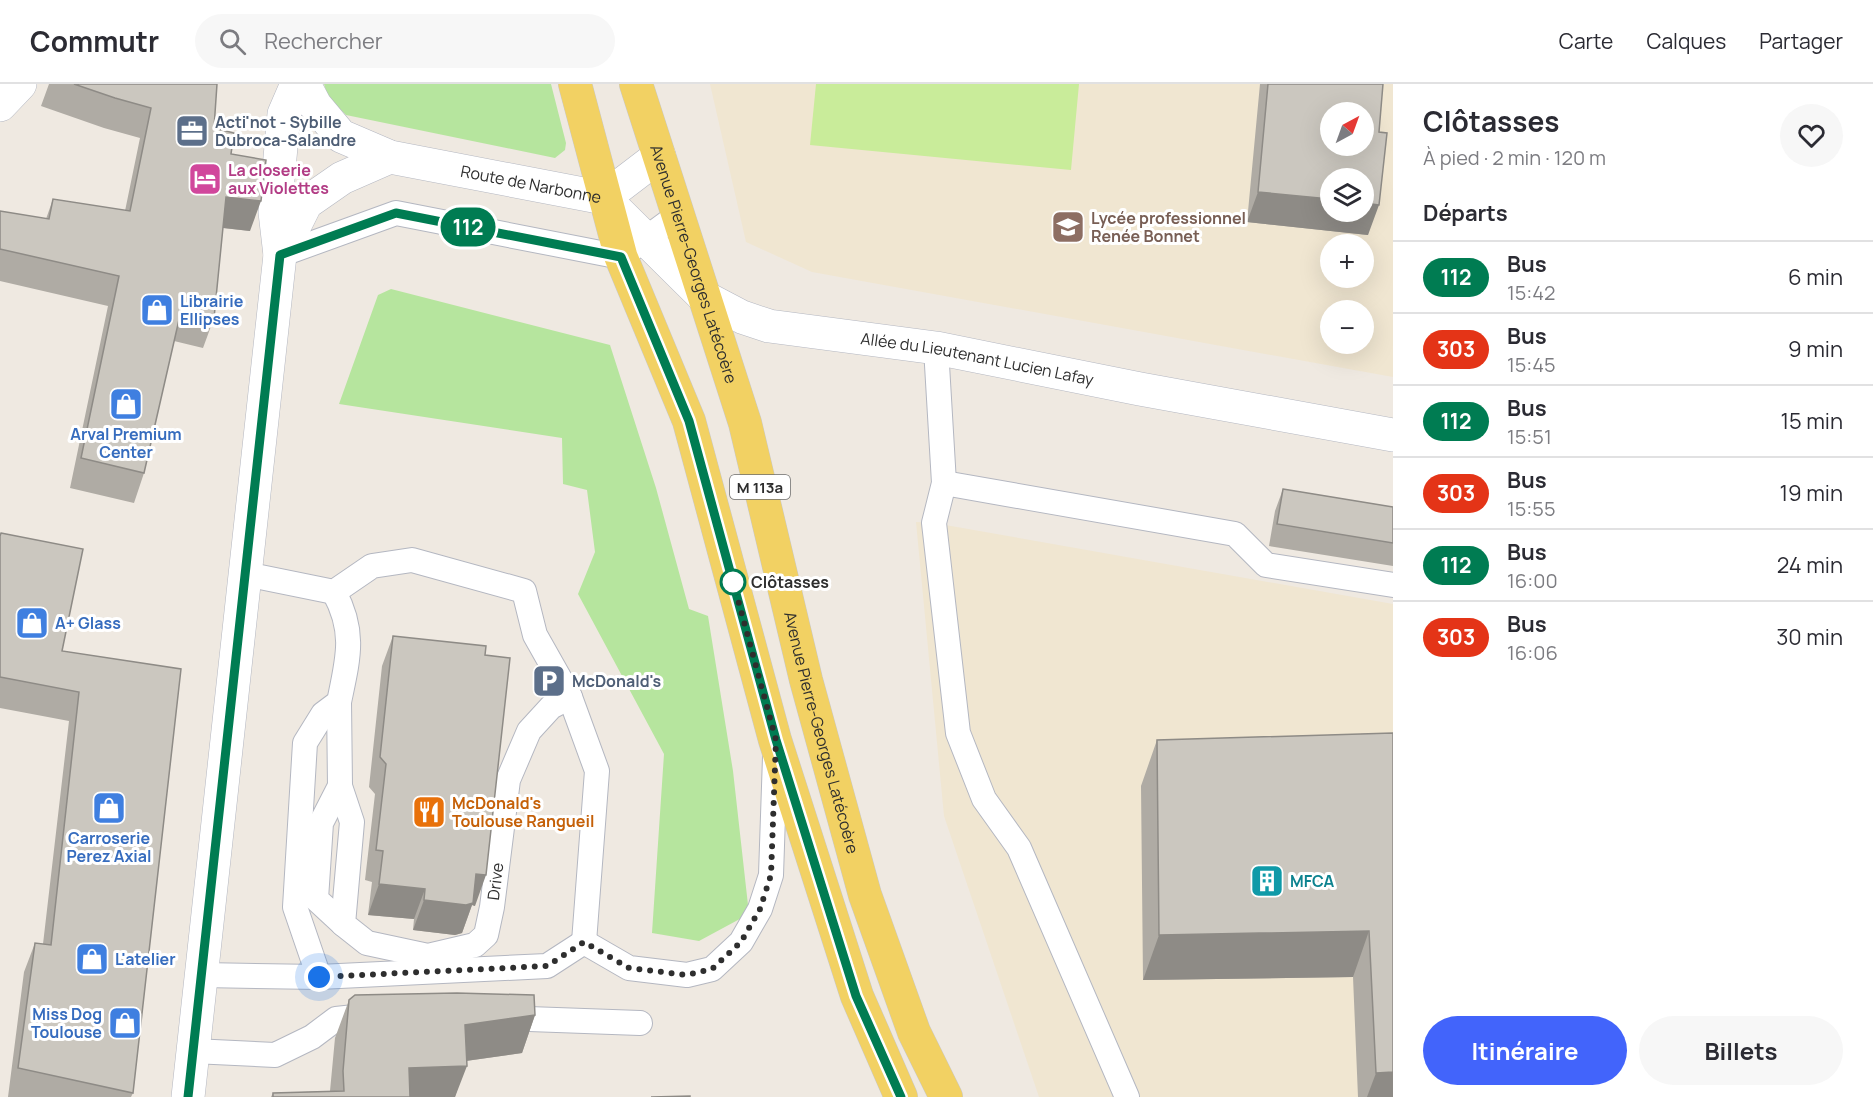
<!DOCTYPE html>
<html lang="fr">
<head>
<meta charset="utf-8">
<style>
  :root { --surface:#fff; --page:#f7f7f7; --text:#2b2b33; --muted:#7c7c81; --line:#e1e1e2; --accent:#4264fb }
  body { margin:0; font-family:Manrope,sans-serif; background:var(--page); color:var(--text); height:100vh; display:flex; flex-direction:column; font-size:22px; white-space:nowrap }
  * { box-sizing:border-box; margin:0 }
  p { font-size:20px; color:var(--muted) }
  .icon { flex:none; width:33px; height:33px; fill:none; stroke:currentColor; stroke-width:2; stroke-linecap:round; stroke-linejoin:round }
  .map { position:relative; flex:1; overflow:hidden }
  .details { display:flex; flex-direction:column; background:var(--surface); width:480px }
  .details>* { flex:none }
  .badge { padding:0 12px; border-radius:20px; font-size:21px; line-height:39px }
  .needle { width:39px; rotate:41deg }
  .fabs { position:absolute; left:1320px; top:18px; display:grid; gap:12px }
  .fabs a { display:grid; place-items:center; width:54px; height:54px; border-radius:50%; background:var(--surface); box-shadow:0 6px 24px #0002; font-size:30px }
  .you { position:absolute; width:30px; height:30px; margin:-15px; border:4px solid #fff; border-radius:50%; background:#1a73e8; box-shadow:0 0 0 9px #1a73e833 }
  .map>.badge { position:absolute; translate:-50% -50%; box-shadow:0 0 0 3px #fff }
  h2 { padding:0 30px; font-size:22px; line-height:54px }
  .round { display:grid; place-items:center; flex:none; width:63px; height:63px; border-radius:32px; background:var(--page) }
  .head { display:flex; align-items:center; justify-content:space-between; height:102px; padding:0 30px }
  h1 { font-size:28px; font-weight:700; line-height:45px }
  .action { display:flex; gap:12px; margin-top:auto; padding:12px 30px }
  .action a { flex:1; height:69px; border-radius:36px; background:var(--accent); color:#fff; font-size:24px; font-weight:700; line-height:69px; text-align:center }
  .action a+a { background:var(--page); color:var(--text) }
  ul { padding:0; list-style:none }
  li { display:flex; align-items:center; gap:18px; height:72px; padding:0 30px; border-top:2px solid var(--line) }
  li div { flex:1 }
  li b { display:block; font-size:22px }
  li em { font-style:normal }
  li .badge { min-width:66px; font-weight:700; text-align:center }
  header { display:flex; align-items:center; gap:36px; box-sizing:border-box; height:84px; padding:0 30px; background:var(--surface); border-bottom:2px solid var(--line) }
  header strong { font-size:28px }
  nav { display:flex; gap:33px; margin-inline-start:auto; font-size:21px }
  .search { width:420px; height:54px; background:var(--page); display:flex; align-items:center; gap:15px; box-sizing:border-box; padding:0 21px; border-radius:33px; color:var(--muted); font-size:22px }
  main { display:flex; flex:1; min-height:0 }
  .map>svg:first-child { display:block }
</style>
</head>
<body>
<header>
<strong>Commutr</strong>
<div class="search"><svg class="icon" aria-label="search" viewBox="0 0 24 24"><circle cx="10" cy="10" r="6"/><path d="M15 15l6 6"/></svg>Rechercher</div>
<nav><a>Carte</a><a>Calques</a><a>Partager</a></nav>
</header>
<main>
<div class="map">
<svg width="1393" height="1013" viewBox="0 0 1393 1013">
  <rect width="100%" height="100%" fill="#efe9e1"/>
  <path fill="#f0e6d1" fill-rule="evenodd" d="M710 0H1393V293L812 188 746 158ZM1330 28H1364V62H1330ZM1330 94H1364V128H1330ZM1330 160H1364V194H1330ZM1330 226H1364V260H1330Z
    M916 438 934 439 1393 520V1013H1039L944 732Z"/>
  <path fill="#b6e59e" d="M324 0H551L566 59 565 66 555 74 346 31 328 13Z
    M391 205 610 261 656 404 689 525 708 532 733 687 749 830 699 857 652 849 664 670 578 510 595 468 587 406 563 400 562 354 339 320 378 211Z"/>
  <path fill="#c9ec9a" d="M816 0H1079L1071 86 810 61Z"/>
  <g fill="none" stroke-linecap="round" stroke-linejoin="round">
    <defs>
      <g id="lane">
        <path d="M280 171 396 129 621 173 678 131"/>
        <path d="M936 264 944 399 934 439 958 649 984 715 1019 764 1127 1013"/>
        <path d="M944 399 1235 450 1266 481 1393 501"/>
        <path d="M245 490 334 508 372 482 412 476 524 507 535 551 570 613 597 687 584 858"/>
        <path id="s1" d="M339 618 340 702 352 738 343 840 367 859 428 872 475 861 486 851 492 823 508 696 529 647 551 623 570 613"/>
        <path d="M340 702 321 739 316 815 343 840"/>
        <path d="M202 891 319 893 547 882 584 858 629 884 687 891 712 885 741 858 760 825 771 791 775 673"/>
        <path d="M319 893 295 823 305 659 323 630 339 618C348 575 356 548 334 508"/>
        <path d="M501 934 640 939"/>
        <path d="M193 967 275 971 312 953 336 935 373 931"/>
      </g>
      <g id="street">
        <path d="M0 21 20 0"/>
        <path id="s2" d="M604 114 704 213 742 233 769 242 936 264 1140 305 1393 351"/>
      </g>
      <g id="secondary">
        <path id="s3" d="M304 0 315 21 341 52 390 73 604 114 659 72"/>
        <path d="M280 171 306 119 342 94 390 73"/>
        <path d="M188 1013 280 171 275 128 284 30 297 0"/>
      </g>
      <g id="primary">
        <path d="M575 0 621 173 689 337 775 656 857 912 901 1013"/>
        <path id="s4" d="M636 0 745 339 806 596 865 811 914 948 946 1013"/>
      </g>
    </defs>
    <use href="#lane" stroke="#b4b7c1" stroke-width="26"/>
    <use href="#street" stroke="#b4b7c1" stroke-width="34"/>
    <use href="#secondary" stroke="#b4b7c1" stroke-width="34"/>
    <use href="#primary" stroke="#c9c9c9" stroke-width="34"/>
    <use href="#lane" stroke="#fff" stroke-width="24"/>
    <use href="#street" stroke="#fff" stroke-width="33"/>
    <use href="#secondary" stroke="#fff" stroke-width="33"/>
    <use href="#primary" stroke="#f2d163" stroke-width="33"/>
  </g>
  <path fill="#afaba4" d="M49 0H217L214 44 231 70 250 147 223 144 214 234 203 264 174 257 144 389 134 419 70 404 108 222 0 197V127L46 135 53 115 125 127 140 54 104 44 41 22Z
    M1260 0H1383L1368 151 1247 138Z
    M1283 405 1393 423V482L1269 462 1275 427Z
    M0 451 62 567 181 585 133 1009 131 1013H8L24 888 35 859 43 860 69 637 0 624Z
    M393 552 475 822 472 821 462 849 455 851 413 846 414 835 368 831 372 798 365 796 375 710 369 703 382 582Z
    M1393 649V1013H1358L1353 893 1143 896 1141 702 1157 656Z
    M349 916 535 931 522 969 466 977 455 1013H271L273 1009 330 1007 335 954Z"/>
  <path fill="#8e8b86" d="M1258 108 1330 115V128H1364V119L1379 121 1368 151 1247 138Z
    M226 113 261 117 250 147 215 143Z
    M476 790 486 791 475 822 472 821 462 849 455 851 413 846 424 816Z
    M379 800 425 805 414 835 368 831Z
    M1369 847 1353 893 1143 896 1159 851Z
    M535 931 522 969 451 979 465 941Z
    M467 982 455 1013H398L409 984Z
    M1393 988V1013H1367L1376 989Z"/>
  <path fill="#cbc7bf" stroke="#8e8b86" stroke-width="1.5" fill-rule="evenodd" d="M74 0H217L214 44 234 49 231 70 266 76 261 117 226 113 214 234 181 227 144 389 81 374 119 192 0 165V166V127L49 135 53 115 130 127 151 24 115 14Z
    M1268 0H1383L1379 48 1387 49 1379 121 1364 119V94H1330V115L1258 108ZM1330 28H1364V62H1330Z
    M1283 405 1393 423V459L1277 440Z
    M1 449 83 465 62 567 181 585 133 1009 18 984 35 859 51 861 79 608 0 593V452Z
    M393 552 486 562 485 571 510 574 486 791 476 790 473 819 466 821 424 816 425 805 379 800 383 767 376 766 386 680 380 673Z
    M1393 649V988L1376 989 1369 847 1159 851 1157 656Z
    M457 909 534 911 535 931 465 941 467 982 409 984 410 1013H273V1009L344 1007 343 987 349 916 355 911Z
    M690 1012V1013H651Z"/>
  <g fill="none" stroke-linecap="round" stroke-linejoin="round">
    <defs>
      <path id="line" d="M188 1013 280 171 396 129 621 173 689 337 776 656 856 912 901 1013"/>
    </defs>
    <use href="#line" stroke="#fff" stroke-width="14"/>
    <use href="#line" stroke="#007c52" stroke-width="9"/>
    <path stroke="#2e2e2e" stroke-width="6" stroke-dasharray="0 10.8" d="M319 893 547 882 584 858 629 884 687 891 712 885 741 858 760 825 771 791 776 656 731 490 733 498"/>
  </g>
  <defs>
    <symbol id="office-square" viewBox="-11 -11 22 22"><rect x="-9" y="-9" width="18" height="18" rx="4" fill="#5c6f8a" stroke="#fff"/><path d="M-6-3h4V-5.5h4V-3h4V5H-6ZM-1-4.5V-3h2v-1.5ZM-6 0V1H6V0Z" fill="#fff"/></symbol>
    <symbol id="hotel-square" viewBox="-11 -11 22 22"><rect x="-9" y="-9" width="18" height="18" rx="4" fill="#d1479c" stroke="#fff"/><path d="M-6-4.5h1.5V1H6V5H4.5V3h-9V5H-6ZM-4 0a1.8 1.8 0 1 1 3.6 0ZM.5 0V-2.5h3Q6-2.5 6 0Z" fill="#fff"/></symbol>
    <symbol id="school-square" viewBox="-11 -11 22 22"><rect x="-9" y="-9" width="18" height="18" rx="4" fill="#8d6e63" stroke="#fff"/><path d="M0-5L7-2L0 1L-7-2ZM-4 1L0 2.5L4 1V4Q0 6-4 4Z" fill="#fff"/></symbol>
    <symbol id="shop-square" viewBox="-11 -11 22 22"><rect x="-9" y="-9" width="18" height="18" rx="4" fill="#3f7fe0" stroke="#fff"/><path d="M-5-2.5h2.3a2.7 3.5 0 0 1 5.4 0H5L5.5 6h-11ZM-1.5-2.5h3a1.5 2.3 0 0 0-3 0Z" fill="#fff"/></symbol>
    <symbol id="parking-square" viewBox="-11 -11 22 22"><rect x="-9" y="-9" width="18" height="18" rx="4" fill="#5c6f8a" stroke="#fff"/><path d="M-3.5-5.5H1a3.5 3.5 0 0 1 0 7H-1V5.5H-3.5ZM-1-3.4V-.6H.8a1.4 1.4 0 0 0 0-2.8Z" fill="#fff"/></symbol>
    <symbol id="restaurant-square" viewBox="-11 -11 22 22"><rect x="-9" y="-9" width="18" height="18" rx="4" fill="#e8710a" stroke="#fff"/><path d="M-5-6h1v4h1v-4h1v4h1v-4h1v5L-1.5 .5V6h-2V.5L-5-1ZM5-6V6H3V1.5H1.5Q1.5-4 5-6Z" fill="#fff"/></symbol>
    <symbol id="building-square" viewBox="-11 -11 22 22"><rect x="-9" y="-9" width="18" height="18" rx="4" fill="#0f9aa8" stroke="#fff"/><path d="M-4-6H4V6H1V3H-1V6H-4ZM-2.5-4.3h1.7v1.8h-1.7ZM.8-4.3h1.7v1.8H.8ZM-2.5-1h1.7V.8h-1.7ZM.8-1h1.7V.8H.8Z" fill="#fff"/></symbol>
  </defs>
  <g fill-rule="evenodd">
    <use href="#office-square" x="173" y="28" width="38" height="38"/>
    <use href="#hotel-square" x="186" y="76" width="38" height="38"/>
    <use href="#school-square" x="1049" y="124" width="38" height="38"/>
    <use href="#shop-square" x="138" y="207" width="38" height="38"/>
    <use href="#shop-square" x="107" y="301" width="38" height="38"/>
    <use href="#shop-square" x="13" y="520" width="38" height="38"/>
    <use href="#parking-square" x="530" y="578" width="38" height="38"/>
    <use href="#shop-square" x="90" y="705" width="38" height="38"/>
    <use href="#restaurant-square" x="410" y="709" width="38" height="38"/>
    <use href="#building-square" x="1248" y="778" width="38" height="38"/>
    <use href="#shop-square" x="73" y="856" width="38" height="38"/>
    <use href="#shop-square" x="106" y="920" width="38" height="38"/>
  </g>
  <circle fill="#fff" stroke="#007c52" stroke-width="3" cx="733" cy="498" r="12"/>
  <g text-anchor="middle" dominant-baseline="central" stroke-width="6" stroke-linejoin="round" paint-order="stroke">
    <rect fill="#fff" stroke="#6d6d6d" stroke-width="1.5" x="730" y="391" width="60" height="24" rx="4.5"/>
    <g font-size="15" font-weight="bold" fill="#2e2e2e">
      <text x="760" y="403">M 113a</text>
    </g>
    <g font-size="16" font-weight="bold" fill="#4e5e75" stroke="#fff" text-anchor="start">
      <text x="215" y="38">Acti'not - Sybille<tspan x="215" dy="18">Dubroca-Salandre</tspan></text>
      <text x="572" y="597">McDonald's</text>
    </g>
    <g font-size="16" font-weight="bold" fill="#b23c85" stroke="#fff" text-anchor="start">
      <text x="228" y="86">La closerie<tspan x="228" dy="18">aux Violettes</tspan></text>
    </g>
    <g font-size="16" fill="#2e2e2e" stroke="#fff">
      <text stroke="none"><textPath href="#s3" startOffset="261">Route de Narbonne</textPath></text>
      <text stroke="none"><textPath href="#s4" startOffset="189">Avenue Pierre-Georges Latécoère</textPath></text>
      <text stroke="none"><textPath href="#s2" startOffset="423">Allée du Lieutenant Lucien Lafay</textPath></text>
      <text stroke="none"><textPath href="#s4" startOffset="675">Avenue Pierre-Georges Latécoère</textPath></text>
      <text stroke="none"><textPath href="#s1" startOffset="435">Drive</textPath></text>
    </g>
    <g font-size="16" font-weight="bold" fill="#785e54" stroke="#fff" text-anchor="start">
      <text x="1091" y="134">Lycée professionnel<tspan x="1091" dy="18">Renée Bonnet</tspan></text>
    </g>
    <g font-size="16" font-weight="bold" fill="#366cbe" stroke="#fff" text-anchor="start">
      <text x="180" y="217">Librairie<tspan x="180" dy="18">Ellipses</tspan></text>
      <text x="126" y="350" text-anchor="middle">Arval Premium<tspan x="126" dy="18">Center</tspan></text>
      <text x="55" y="539">A+ Glass</text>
      <text x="109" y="754" text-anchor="middle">Carroserie<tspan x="109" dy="18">Perez Axial</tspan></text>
      <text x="115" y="875">L'atelier</text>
      <text x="102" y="930" text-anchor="end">Miss Dog<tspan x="102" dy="18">Toulouse</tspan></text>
    </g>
    <g font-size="16" font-weight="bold" fill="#2e2e2e" stroke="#fff" text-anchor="start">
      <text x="751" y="498">Clôtasses</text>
    </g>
    <g font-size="16" font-weight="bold" fill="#c56008" stroke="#fff" text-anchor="start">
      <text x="452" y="719">McDonald's<tspan x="452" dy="18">Toulouse Rangueil</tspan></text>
    </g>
    <g font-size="16" font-weight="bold" fill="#0d838f" stroke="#fff" text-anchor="start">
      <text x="1290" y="797">MFCA</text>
    </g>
  </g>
</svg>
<div class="fabs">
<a><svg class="needle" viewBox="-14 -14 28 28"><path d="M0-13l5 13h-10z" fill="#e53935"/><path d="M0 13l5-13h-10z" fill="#7c7c81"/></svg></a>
<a><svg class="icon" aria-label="layers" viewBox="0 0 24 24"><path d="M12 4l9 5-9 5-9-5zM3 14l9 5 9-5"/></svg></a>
<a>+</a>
<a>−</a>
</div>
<div class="you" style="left:319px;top:893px"></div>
<b class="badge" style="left:468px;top:143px;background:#007c52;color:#fff">112</b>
</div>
<section class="details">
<div class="head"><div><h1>Clôtasses</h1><p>À pied · 2 min · 120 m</p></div><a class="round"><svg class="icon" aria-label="heart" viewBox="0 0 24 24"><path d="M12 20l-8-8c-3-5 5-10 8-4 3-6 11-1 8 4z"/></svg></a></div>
<h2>Départs</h2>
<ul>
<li><span class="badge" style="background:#007c52;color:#fff">112</span><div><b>Bus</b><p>15:42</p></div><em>6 min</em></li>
<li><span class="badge" style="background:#e43417;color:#fff">303</span><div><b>Bus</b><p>15:45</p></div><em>9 min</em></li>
<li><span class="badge" style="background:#007c52;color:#fff">112</span><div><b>Bus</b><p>15:51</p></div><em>15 min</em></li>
<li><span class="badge" style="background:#e43417;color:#fff">303</span><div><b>Bus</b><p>15:55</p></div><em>19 min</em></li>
<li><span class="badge" style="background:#007c52;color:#fff">112</span><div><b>Bus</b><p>16:00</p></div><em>24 min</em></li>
<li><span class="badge" style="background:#e43417;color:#fff">303</span><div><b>Bus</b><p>16:06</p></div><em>30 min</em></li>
</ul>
<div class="action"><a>Itinéraire</a><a>Billets</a></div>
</section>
</main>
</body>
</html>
